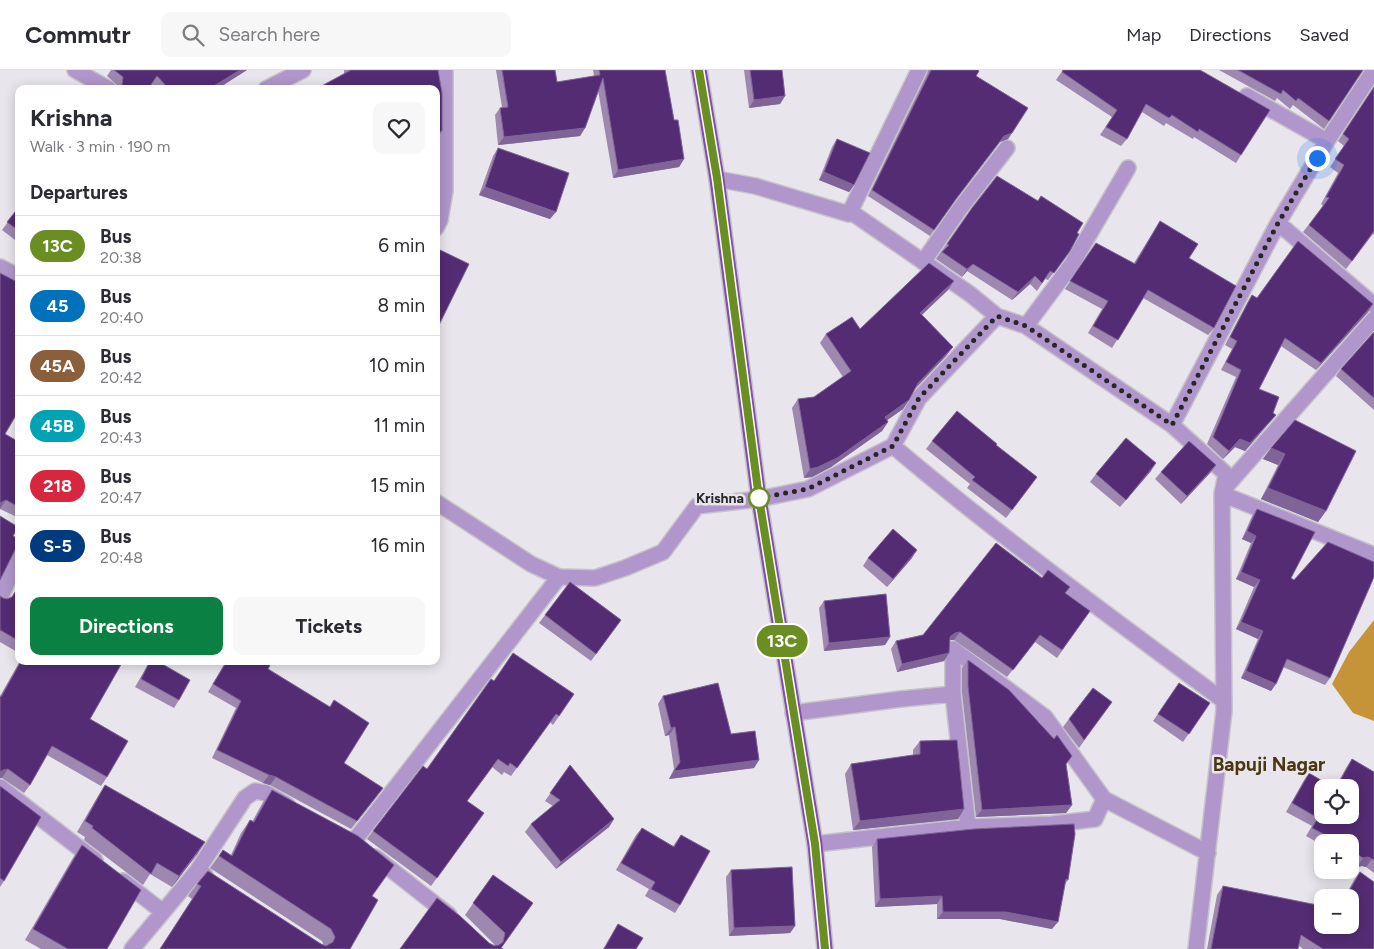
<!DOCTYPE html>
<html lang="en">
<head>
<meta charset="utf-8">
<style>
  :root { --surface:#fff; --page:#f7f7f7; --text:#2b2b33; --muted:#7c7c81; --line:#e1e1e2; --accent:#0b8043 }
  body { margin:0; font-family:Figtree,sans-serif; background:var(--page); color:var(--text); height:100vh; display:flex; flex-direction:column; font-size:19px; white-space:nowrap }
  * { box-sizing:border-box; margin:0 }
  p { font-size:16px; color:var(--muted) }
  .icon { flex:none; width:28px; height:28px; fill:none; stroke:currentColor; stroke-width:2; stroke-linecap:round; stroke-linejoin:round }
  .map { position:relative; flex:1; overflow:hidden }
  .side { position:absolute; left:15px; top:15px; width:425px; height:580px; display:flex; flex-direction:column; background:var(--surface); border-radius:10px; box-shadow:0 2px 12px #0003 }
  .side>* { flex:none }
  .badge { padding:0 10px; border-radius:16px; font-size:18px; line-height:32px }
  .fabs { position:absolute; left:1314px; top:709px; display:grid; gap:10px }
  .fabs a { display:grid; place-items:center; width:45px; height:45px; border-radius:10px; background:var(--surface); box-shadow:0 2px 12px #0003; font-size:25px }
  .you { position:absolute; width:25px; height:25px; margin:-12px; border:4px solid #fff; border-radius:50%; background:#1a73e8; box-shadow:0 0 0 8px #1a73e833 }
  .map>.badge { position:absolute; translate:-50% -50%; box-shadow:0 0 0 2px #fff }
  h2 { padding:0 15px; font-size:19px; line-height:45px }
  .round { display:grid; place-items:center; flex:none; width:52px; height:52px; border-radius:10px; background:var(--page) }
  .headline { display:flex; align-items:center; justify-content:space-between; height:85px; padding:0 15px }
  h1 { font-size:24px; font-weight:700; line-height:38px }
  .cta { display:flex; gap:10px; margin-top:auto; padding:10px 15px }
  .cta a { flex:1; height:58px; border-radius:10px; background:var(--accent); color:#fff; font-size:20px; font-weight:700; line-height:58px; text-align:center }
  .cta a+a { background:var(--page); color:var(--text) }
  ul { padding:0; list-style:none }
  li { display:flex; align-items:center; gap:15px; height:60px; padding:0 15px; border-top:1px solid var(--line) }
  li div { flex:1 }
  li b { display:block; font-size:19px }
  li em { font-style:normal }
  li .badge { min-width:55px; font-weight:700; text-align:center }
  header { display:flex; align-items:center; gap:30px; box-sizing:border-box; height:70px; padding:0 25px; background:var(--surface); border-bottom:1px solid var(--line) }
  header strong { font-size:24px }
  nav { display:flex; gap:28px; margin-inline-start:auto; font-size:18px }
  .search { width:350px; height:45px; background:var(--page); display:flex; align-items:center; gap:12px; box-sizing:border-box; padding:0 18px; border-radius:10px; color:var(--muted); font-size:19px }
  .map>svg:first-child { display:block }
</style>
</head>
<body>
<header>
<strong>Commutr</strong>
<div class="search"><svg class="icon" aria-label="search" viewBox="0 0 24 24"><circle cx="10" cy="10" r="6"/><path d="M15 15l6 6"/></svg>Search here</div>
<nav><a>Map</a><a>Directions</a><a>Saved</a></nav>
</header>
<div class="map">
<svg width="1374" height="879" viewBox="0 0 1374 879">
  <rect width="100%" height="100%" fill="#e8e5ec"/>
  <path fill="#c59338" d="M1374 550V651L1353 643 1332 614 1349 582Z"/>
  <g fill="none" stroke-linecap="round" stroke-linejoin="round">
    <defs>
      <path id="street" d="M75 0 109 19
        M266 19 303 0
        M1247 26 1327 71
        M717 109 755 116 849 144 851 142 970 224 997 246 1026 256 1172 355 1226 404 1222 424 1224 641 1196 879
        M849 144 919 0
        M1278 153 1374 235
        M436 158 440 150 445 121V0
        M923 192 959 140 1007 78
        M0 197 19 207
        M1026 256 1072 194 1128 98
        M1172 355 1278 153 1327 71 1374 0
        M893 376C999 466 1112 548 1224 631
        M1223 420 1374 249
        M1222 424 1374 485
        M436 432 531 494 559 507 595 508 625 498 663 482 697 436 759 429 808 419 893 376 919 328 997 246
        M0 528 19 486
        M793 643 901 629 953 624
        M0 717 95 790
        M968 757 953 624V579L1045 647 1104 729 1208 783
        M354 771 559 507
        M815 774 968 757 1052 754 1095 749 1104 729
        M375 787 449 845
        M197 801 245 728 255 721 266 723 287 735
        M123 811 163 842 132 879
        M163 842 197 801 205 805"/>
      <path id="primary" d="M699 0 717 109 759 429 815 774 825 879"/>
    </defs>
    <use href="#street" stroke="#c5c3c9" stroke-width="18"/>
    <use href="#primary" stroke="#c5c3c9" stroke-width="18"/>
    <use href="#street" stroke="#b096cb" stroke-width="15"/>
    <use href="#primary" stroke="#824dae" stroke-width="15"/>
  </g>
  <path fill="#9e88b0" d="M111 0H247L217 19H156L152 14 148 19H117V15L107 6Z
    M344 0H438L442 61 436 69V19L344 4Z
    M496 0H555L557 12 594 6 593 0H665L674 50 684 89 679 97 613 108 598 20 585 58 580 66 498 75 495 45 500 38 502 37Z
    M744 0H782L785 26 780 34 749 38Z
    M928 0H978L976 6 1012 63 1008 69 1000 72 952 134 930 166 868 126 927 4Z
    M1063 0H1200L1241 85 1236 93 1194 67 1193 69 1166 53 1164 56 1142 42 1127 69 1121 76 1100 65 1112 47 1056 10Z
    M1219 0H1363L1324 59 1293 35 1290 39 1277 28 1275 31Z
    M1374 17V165L1373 164 1346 199 1303 162 1323 136 1321 134 1338 103 1330 97 1344 76 1338 71Z
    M837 69 854 115 849 122 819 110 832 77Z
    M498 78 550 149 479 125 493 86Z
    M19 137V173L2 160Z
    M972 138 1077 163 1070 181 1048 210 1045 209 1037 221 1030 214 1012 230 967 201 962 207 936 189Z
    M1160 151 1189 188 1214 258 1208 265 1143 228 1112 278 1088 263 1102 239 1065 219 1096 173 1134 193Z
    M948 220 922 245 953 277 946 286 915 318 903 339 887 350 888 352 882 361 831 397 812 407 804 408 792 338 798 329 814 327 843 307 820 273 826 264 860 259Z
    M1252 225 1257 228 1368 242 1316 300 1281 276 1259 319 1273 343 1276 345 1270 352 1245 381 1235 377 1223 389 1207 374 1236 307 1221 300 1232 279 1225 275 1247 233Z
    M1374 262V340L1336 306 1341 299Z
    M1295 350 1326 441 1318 452 1261 429 1278 395 1263 389 1271 378Z
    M5 364 19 372V448L0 439Z
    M932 371 996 375 1037 407 1006 448 967 418 970 414 926 379Z
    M1216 395 1210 403 1181 434 1155 409 1161 402Z
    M1151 401 1120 437 1090 412 1096 404Z
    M1257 439 1291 508 1330 608 1325 615 1283 597 1271 621 1241 608 1258 569 1236 559 1254 517 1236 509 1251 473 1242 469 1252 446Z
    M868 488H912L887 517 863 496Z
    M1042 508 1066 523 1090 541 1057 588 1035 572 1007 607 954 570H950L949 583 944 591 897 602 891 579 896 571 923 565Z
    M570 512 621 550 591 591 539 553Z
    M19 524V583L0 572V526L3 528 7 529Z
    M824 531 890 567 885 575 824 581 819 538Z
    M968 590 1072 735 1066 743 976 747 962 623V598Z
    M20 591H123L90 649 107 707 101 716 47 685 30 715 24 723 2 708H0V626Z
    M150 591H157L179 630 174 638 135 617Z
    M226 591H272L268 599 344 693 377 726 351 759 270 715 263 713 212 688 236 638 208 622Z
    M494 611 574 624 553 655 550 652 511 706 504 702 502 705 492 697 467 731 484 743 431 816 367 769 373 761 427 699Z
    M1179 613 1210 633 1183 672 1153 651Z
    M663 626 731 664 759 690 754 698 669 709 674 699 669 665 665 666 658 634Z
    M1112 632 1079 678 1063 657 1069 649Z
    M920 671 964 739 958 749 853 760 845 704 851 694 913 685V680Z
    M1352 689 1374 702V803L1366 797 1362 796 1357 797 1350 792V772H1322V775L1306 766 1312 756 1286 742 1303 712 1309 703 1322 745 1350 718H1335L1346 698Z
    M570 695 614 749 609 757 556 799 525 762 531 754 553 736 545 731Z
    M105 715 198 783 172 817 150 804 143 815 84 770 85 767 77 762 98 726Z
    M0 716 4 811 0 817Z
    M272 720 372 826 350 879H160L192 829 188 826 197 814 321 874 324 876 322 871 210 798 223 780 231 785 241 763 250 750 252 752 263 732Z
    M642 758 673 776 681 765 680 835 675 843 645 826 649 819 616 800 636 765Z
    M877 769 1068 810 1065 814 1052 859 1000 849H937V834L875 837 872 777Z
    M82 775 107 879H41L25 870 74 786Z
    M731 800 795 856 790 863 729 866 726 807Z
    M1360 802 1374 879H1303L1299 876 1298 879H1207L1217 825 1223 816 1350 855V828H1344L1354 810Z
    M493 805 533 833 501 878 503 879H400L437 828 460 846 489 873 495 875 465 845Z
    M618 854 636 879H603Z"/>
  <path fill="#806498" d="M240 0H247L217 19H209Z
    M785 26 780 34 749 38 754 30Z
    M585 58 580 66 498 75 504 67Z
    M442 61 436 69V62Z
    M1012 63 1008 69 1000 72 1004 66Z
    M684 89 679 97 613 108 618 100Z
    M824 102 854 115 849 122 819 110Z
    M485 117 556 142 550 149 479 125Z
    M973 194 967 201 962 207 967 199Z
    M1035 206 1030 214 1012 230 1018 222Z
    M954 211 948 220 914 252 920 243Z
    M1373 234 1368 242 1316 300 1321 293Z
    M953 277 946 286 912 322 918 313Z
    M909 330 903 339 879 356 885 347Z
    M1276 345 1270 352 1245 381 1235 377 1223 389 1229 381 1240 369Z
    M888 352 882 361 831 397 812 407 804 408 810 399Z
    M1271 378 1285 384 1278 395 1263 389Z
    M1156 393 1151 401 1120 437 1126 430Z
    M1216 395 1210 403 1181 434 1187 426Z
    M1268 418 1326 441 1318 452 1261 429Z
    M6 430 0 439V433Z
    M1247 461 1256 466 1251 473 1242 469Z
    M917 480 912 488 887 517 893 509Z
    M1241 502 1260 510 1254 517 1236 509Z
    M1241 552 1263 561 1258 569 1236 559Z
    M960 562 954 570H949L950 567 955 563Z
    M890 567 885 575 824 581 829 573Z
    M949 583 944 591 897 602 902 594Z
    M1246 601 1276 614 1271 621 1241 608Z
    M675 657 669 665 665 666 671 658Z
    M759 690 754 698 669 709 674 701Z
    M8 699 2 708H0V702L3 700Z
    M269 705 276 707 270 715 263 713Z
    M1072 735 1066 743 976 747 982 740Z
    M964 739 958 749 853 760 860 751Z
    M614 749 609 757 556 799 561 792Z
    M205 772 198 783 172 817 179 806Z
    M1368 787 1372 789 1366 797 1362 796 1357 797 1363 788Z
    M942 826 937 834 875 837 880 829Z
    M943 842H1006L1058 852 1052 859 1000 849H937Z
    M795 856 790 863 729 866 734 858Z"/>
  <path fill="#542c74" stroke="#806498" d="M114 0H240L209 19H169L157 6 148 19H120L122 16 123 7Z
    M351 0H438L442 23V61L436 62V19H316Z
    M502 0H555L557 12 600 5 599 0H665L674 50H678L684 89 618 100 603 8 585 58 504 67 500 38 508 37Z
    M750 0H782L785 26 754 30Z
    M931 0H978L979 1 976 6 1028 38 1012 63 1004 66 956 129 934 160 872 120Z
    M1063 0H1200L1270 40 1241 85 1199 59 1198 62 1172 45 1169 48 1146 34 1127 69 1106 57 1117 40 1062 2Z
    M1238 0H1363L1329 51 1298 28 1296 31 1283 20 1281 24Z
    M103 16 110 19H102Z
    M1374 17V161L1352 191 1309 155 1329 128 1326 127 1344 95 1335 89 1349 69 1343 64Z
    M837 69 870 83 854 115 824 102Z
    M498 78 569 103 556 142 485 117Z
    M436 95 439 96 436 102Z
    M997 106 1038 131 1041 126 1083 153 1077 163 1079 164 1070 181 1054 203 1050 201 1042 213 1035 206 1018 222 973 194 967 199 942 182 949 175 947 174 972 138Z
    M19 137V161L7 152Z
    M1160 151 1198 174 1189 188 1236 216 1214 258 1148 220 1118 270 1093 256 1108 231 1070 211 1096 173 1135 194Z
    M1298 171 1373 234 1321 293 1285 268 1259 319 1279 327 1273 343 1276 345 1250 373 1240 369 1229 381 1213 367 1241 300 1226 292 1237 271 1230 267 1252 225 1257 228Z
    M436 178 469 194 436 261Z
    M929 193 954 211 920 243 953 277 918 313 909 330 885 347 888 352 837 388 818 397 810 399 798 329 814 327 851 301 826 264 852 247 860 259Z
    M0 203 19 213V340L5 364 19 372V437L6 430 0 433Z
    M1374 262V328L1341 299Z
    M957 341 997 374 996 375 1037 407 1012 440 972 410 975 407 932 371Z
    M1295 350 1356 381 1326 441 1268 418 1285 384 1271 378Z
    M1126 368 1156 393 1126 430 1096 404Z
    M1189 371 1216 395 1187 426 1161 402Z
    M1257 439 1315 462 1291 508 1294 510 1328 472 1374 492V507L1330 608 1287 589 1276 614 1246 601 1263 561 1241 552 1260 510 1241 502 1256 466 1247 461Z
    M0 446 18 457 13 466 19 469V472L0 510Z
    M893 459 917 480 893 509 868 488Z
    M996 473 1042 508 1048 500 1070 517 1065 523 1090 541 1062 580 1040 565 1013 600 960 562 955 563 950 567 949 583 902 594 896 571 923 565Z
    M570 512 621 550 596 584 545 545Z
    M15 522 19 524V571L0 560V526L3 528 7 529 12 527Z
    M886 524 890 567 829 573 824 531Z
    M513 583 574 624 559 646 556 644 517 698 510 693 508 696 498 689 467 731 484 743 437 808 373 761 423 696 427 699 491 609 494 611Z
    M968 590 1009 620 1054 669 1057 665 1072 686 1066 694 1072 735 982 740 968 616Z
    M21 591H123L90 649 128 671 107 707 52 676 30 715 8 699 3 700 0 702V626L1 627Z
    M150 591H157L190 610 179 630 141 609Z
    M227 591H272L268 599 330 637 334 630 369 653 344 693 383 718 357 751 276 707 269 705 217 680 241 631 213 614Z
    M718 613 731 664 755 661 759 690 674 701 680 692 675 657 671 658 663 626Z
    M1179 613 1210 633 1189 664 1158 644Z
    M1093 618 1112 632 1084 670 1069 649Z
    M957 670 964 739 860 751 851 694 920 684V671Z
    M1352 689 1374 702V790L1368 787 1363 788 1350 779V772H1339L1312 758 1318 748 1292 733 1309 703 1334 718H1322V745H1350V718H1336Z
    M570 695 614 749 561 792 531 754 560 730 550 723Z
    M105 715 205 772 179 806 157 793 151 804 92 758 93 756 85 751Z
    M0 716 41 747 4 811 0 808Z
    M272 720 358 766 394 795 372 826 378 830 350 879H160L201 816 197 814 208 801 321 874 326 876 333 872 335 867 331 859 219 786 223 780 232 786 250 750 254 752Z
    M1074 754 1075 764 1068 810 1066 809 1058 852 1006 842H943L942 826 880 829 877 769 974 759Z
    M642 758 674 777 681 765 710 781 680 835 651 819 655 812 621 793Z
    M82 775 141 820 107 879H68L33 859Z
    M792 797 795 856 734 858 731 800Z
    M1360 802 1374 812V879H1323L1301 865 1298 879H1211L1223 816 1322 836V855H1350V828H1345Z
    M493 805 533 833 501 878 503 879H400L437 828 460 846 489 873 494 876 499 875 503 872 505 863 473 833Z
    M618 854 643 868 636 879H604Z"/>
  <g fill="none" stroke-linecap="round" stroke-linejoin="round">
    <defs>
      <path id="line" d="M699 0 717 108 759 428 815 774 825 879"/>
    </defs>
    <use href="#line" stroke="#fff" stroke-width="11"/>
    <use href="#line" stroke="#6b8e23" stroke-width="8"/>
    <path stroke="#272629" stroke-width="5" stroke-dasharray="0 9" d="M759 428 808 419 893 376 919 328 997 246 1026 256 1172 355 1278 153 1317 88"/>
  </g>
  <circle fill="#fff" stroke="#6b8e23" stroke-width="2.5" cx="759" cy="428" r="10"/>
  <g text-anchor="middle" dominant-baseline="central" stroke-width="5" stroke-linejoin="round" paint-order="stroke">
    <g font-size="14" font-weight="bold" fill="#272629" stroke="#e8e5ec" text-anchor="end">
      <text x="744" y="428">Krishna</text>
    </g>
    <g font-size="19" font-weight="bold" fill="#4a3610" stroke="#e8e5ec">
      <text x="1269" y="694">Bapuji Nagar</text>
    </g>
  </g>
</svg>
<div class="fabs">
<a><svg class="icon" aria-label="locate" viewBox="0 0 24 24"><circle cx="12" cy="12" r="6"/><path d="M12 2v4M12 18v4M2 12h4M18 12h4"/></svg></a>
<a>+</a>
<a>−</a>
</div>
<div class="you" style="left:1317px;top:88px"></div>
<b class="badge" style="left:782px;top:571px;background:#6b8e23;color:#fff">13C</b>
<section class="side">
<div class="headline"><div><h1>Krishna</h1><p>Walk · 3 min · 190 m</p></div><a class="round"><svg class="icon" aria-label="heart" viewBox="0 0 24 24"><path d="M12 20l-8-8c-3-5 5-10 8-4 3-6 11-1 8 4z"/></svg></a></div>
<h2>Departures</h2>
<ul>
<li><span class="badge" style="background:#6b8e23;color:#fff">13C</span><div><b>Bus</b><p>20:38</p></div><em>6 min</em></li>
<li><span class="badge" style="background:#0072bc;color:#fff">45</span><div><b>Bus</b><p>20:40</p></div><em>8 min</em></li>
<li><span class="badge" style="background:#8b5e3c;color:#fff">45A</span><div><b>Bus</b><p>20:42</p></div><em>10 min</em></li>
<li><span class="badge" style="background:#00a3b4;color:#fff">45B</span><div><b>Bus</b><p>20:43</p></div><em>11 min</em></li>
<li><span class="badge" style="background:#d7263d;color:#fff">218</span><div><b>Bus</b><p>20:47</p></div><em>15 min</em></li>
<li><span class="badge" style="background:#003b80;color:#fff">S-5</span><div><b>Bus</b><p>20:48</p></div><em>16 min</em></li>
</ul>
<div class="cta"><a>Directions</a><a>Tickets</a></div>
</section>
</div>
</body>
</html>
